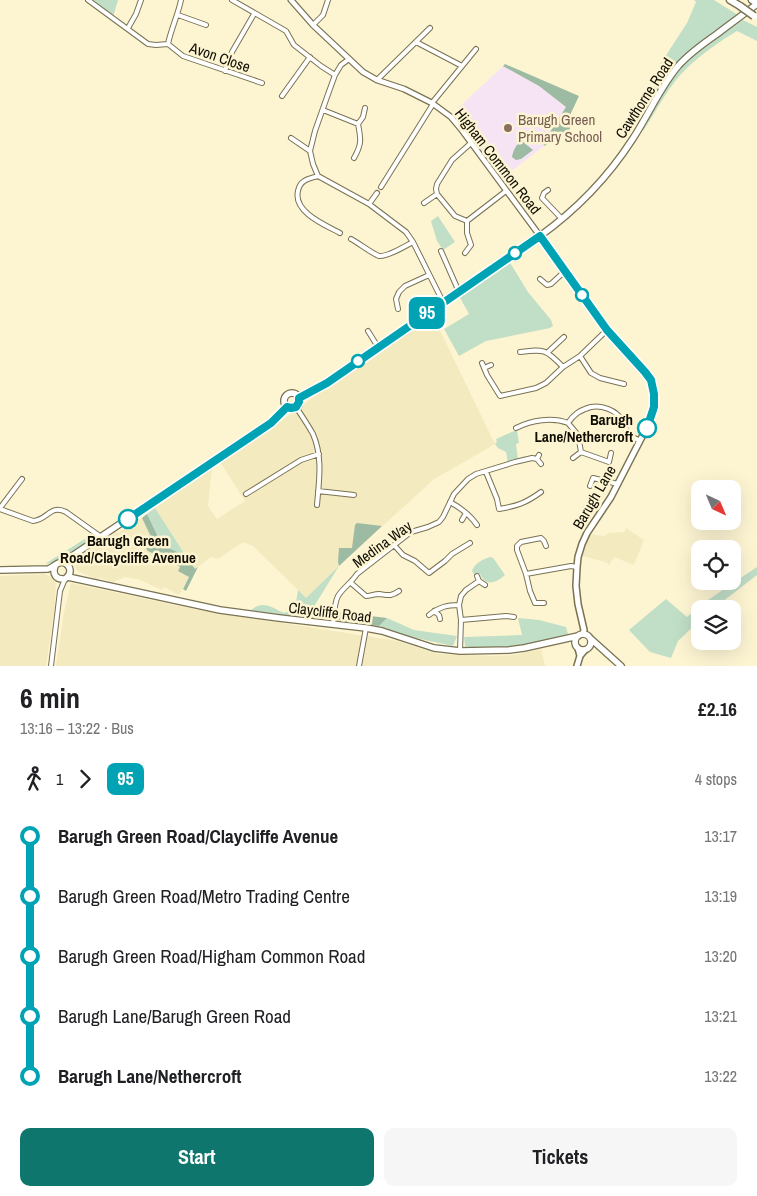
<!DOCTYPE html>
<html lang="en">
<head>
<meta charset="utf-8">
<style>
  :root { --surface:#fff; --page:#f6f6f6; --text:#202124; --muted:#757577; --accent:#0f766e }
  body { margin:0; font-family:"Archivo Narrow",sans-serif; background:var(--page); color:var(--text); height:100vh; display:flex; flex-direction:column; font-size:19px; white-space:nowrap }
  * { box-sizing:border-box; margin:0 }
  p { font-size:16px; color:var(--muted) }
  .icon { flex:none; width:28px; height:28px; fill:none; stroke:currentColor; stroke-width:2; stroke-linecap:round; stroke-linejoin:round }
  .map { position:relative; height:666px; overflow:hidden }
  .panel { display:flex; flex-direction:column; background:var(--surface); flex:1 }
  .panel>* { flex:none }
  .badge { padding:0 10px; border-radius:8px; font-size:18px; line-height:32px }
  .needle { width:32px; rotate:136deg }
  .fabs { position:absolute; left:691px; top:480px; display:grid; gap:10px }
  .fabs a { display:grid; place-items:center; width:50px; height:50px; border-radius:10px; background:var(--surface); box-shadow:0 5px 20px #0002; font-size:25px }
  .map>.badge { position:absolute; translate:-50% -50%; box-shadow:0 0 0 2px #fff }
  .legs { display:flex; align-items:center; gap:8px; height:55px; padding:0 20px; font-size:16px }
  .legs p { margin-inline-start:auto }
  .overview { display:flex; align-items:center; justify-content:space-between; height:85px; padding:0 20px }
  h1 { font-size:28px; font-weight:800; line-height:38px }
  .cta { display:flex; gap:10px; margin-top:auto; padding:10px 20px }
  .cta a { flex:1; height:58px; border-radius:10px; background:var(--accent); color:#fff; font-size:20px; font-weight:800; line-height:58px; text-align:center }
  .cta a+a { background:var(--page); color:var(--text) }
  ul { padding:0 20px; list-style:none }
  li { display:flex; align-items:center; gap:18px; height:60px; font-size:19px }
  li i { display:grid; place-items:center; width:8px; height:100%; margin:0 6px; background:currentColor }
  li i::after { content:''; width:12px; height:12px; margin:-6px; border:4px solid; border-radius:50%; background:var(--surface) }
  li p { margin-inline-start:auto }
  li:first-child i { background:linear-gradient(#0000 50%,currentColor 0) }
  li:last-child i { background:linear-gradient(currentColor 50%,#0000 0) }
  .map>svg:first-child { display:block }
</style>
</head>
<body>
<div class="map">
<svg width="757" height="666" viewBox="0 0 757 666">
  <rect width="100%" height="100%" fill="#fdf5d2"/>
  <path fill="#f4eac0" d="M432 314 495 444 433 480 339 566 306 598 253 546 243 542 218 559 211 557 195 569 155 508 212 468 208 506 217 519 245 501 220 462 285 418 324 389Z
    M142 518 153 541 148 551 180 568 189 577 179 595 164 587 162 590 140 580 125 577 113 582 100 578 96 579 78 571 75 567 79 558 93 548 116 532 118 533Z
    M626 528 644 540 634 565 614 557 609 565 606 562 582 556 585 544 590 534 605 536 608 533 624 532Z
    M45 574 56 580 55 606 46 666H0V576Z
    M71 583 193 609 397 641 438 654 495 656 514 655 541 649 545 666H56L64 612Z"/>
  <path fill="#f6e4f5" d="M503 66 539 86 567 108 543 143 544 146 501 179 474 141 452 114Z"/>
  <path fill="#c1dec7" d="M91 0H118L113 17Z
    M694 0H714L738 15 712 33 680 59 656 94 638 126 637 125 652 94 659 66 687 23 696 2Z
    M743 20 757 27V41L737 31C720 41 702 54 687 68 669 85 657 110 643 131V129L661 94 686 62 710 42Z
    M438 216 455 242 443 250 437 241 431 221Z
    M509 261 528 292 551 320 553 326 550 328 486 341 459 356 444 329 469 314 459 296Z
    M514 431H517L519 443 516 444 518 460 508 464 506 452 498 448 495 444 497 442 496 439Z
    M155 508 186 556 162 545 147 514Z
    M91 535 94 537 56 562 45 564Z
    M491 557 494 559 505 575C496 583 486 587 480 574H474L472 571C474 564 484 558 491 557Z
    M339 566 313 608 312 619 251 610C263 600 271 607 284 613L295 608 298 590 306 598Z
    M757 567V575L713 609H700V620L678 641 671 658 650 652 629 630 666 599 687 617 702 604Z
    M387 618 414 630 457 636 453 646 407 636 379 626Z
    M518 618 539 620 566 627 568 634 524 646 467 648 465 646 464 637 522 635Z"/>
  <path fill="#9dbaa3" d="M505 64 579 96 571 113 570 129 559 138 544 146 543 143 566 107 539 86 503 66Z
    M522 141 533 150 521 159 516 160 512 157C513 151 516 144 522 141Z
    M147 514 162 545 186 556 195 569 198 567 186 591 183 589 189 577 178 571 180 567 148 551 145 547 153 541 142 518Z
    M357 523 382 526 339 566 338 562 339 548H352L355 525Z
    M313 609 332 611 330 616 321 620 312 619Z
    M338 612 387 618 379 626 341 621 337 618Z"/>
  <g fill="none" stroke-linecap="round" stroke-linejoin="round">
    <defs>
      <path id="minor" d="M88 0 148 44 156 45 168 44
        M181 0C178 15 171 29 168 44L183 56 262 83
        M232 0 286 31 294 45 321 66 335 75
        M178 15 206 25
        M313 25 323 15 328 0
        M128 28 136 14 141 0
        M416 42 462 66
        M349 59 341 65 335 75 327 97 315 131 310 151 313 164 318 176 369 204 406 232 413 242 443 302
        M225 71 232 52 254 14
        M377 80 430 28
        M282 96 310 57
        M432 103 476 49
        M323 110 358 124
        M291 138 310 151
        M471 143 452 160 437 184 436 189 437 194 455 216 467 221 506 191
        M354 158C362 144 361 139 358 124L363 117 365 108
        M318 176C308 179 300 180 298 191 293 212 325 225 340 233
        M381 187 433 104
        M548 190 544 193 542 198 562 219
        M424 203 437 194
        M369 204 377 193
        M351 239C357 242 373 254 379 256 388 257 405 246 413 242
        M441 251 459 292
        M465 253 471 245 467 233V221
        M540 279 547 285 551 284 565 271
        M398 309 396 299 399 292 405 286 429 275
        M368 331 378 347
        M520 352C544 349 546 349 563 367
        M548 352 564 337
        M580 356 591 373 600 378 624 384
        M482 363 487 375 500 396 536 388 546 383 563 367 580 356 607 330
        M484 368 491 365
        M296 407C302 416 308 425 313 434 323 457 319 481 317 505
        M568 423 578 435 581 452 609 462 611 453
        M516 428C532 420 552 417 568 423 574 414 580 410 591 407 602 405 616 410 622 420 625 425 626 431 629 435 632 437 637 439 640 441
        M539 455 537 459 541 464
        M573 458 581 452
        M486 472 497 499 499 509C517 506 526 503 541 492
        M590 486 593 478 618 484
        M318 491 354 495
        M246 494 301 460 319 454
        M450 502C461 508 470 515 477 525
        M0 508 22 479
        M0 509 33 521C48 520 50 504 66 512L101 537
        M462 520 466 513
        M394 545 403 555 415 561 429 573 445 561 452 554 470 543
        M526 574 571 566 577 567
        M477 576 479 581 485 585
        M351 583 366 596C370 596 374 594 379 594 388 595 390 597 399 591
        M544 603H535L530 591 526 574 517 550V546L521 542 541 538 544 541 546 546
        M434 611 439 615 440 619
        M429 615C439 607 447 605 459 605
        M461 620 506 616 514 617
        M333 624C334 615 334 604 338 596 343 588 352 582 357 574L411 532 428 527 439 522 443 517 454 494 468 479 476 474 515 462 532 458 537 459
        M460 651 461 620 459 605 461 596 466 590 479 581
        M51 666 60 591 65 579
        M359 666 366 628"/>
      <path id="tertiary" d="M291 0 313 25 363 72 377 80 404 89 432 103 451 117 461 129 540 236"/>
      <path id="secondary" d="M540 236 607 330 645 372 651 380 654 394V407L647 427 611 497 587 533 582 544 578 557 577 567 576 586 578 604 584 630 583 634
        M578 648 580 656
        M577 666 580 656 585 650"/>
      <path id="primary" d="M284 401a8 8 0 1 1 16 0a8 8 0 1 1-16 0Z
        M299 398 327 383 540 236C576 210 608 177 632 140 648 116 660 87 679 65 690 53 704 43 717 34 730 24 744 14 757 4
        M63 562 271 423 287 407"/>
      <path id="trunk" d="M0 570 48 569C54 567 57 562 63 562 72 566 72 574 65 579 56 580 52 574 55 566
        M68 577 220 610 279 618 366 628 382 631 434 648 460 651 509 650 524 648 578 636
        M575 642a8 8 0 1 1 16 0a8 8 0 1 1-16 0Z
        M591 639 621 666"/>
      <path id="motorway" d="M730 0 740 6
        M752 0 757 3"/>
    </defs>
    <use href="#minor" stroke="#797253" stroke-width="6"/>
    <use href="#tertiary" stroke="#797253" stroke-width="7"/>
    <use href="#secondary" stroke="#797253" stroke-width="8"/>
    <use href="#primary" stroke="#797253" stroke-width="8"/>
    <use href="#trunk" stroke="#797253" stroke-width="8"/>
    <use href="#motorway" stroke="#797253" stroke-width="9"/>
    <use href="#minor" stroke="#fff" stroke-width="4"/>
    <use href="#tertiary" stroke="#fff" stroke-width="4.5"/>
    <use href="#secondary" stroke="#fff" stroke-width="5"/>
    <use href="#primary" stroke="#fff" stroke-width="5.5"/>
    <use href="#trunk" stroke="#fff" stroke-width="5.5"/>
    <use href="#motorway" stroke="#fff" stroke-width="6"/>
    <defs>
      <path id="motorway-bridge" d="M740 6 754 16"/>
    </defs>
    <use href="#motorway-bridge" stroke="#797253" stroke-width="9" stroke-linecap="butt"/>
    <use href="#motorway-bridge" stroke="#fff" stroke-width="6"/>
  </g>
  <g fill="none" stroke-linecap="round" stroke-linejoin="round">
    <defs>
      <path id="line-1" d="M128 519 271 423 287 407 291 408 296 407 299 402V398L327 383 540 236 607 330 645 372 651 380 654 394V407L647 428"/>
    </defs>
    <use href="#line-1" stroke="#fff" stroke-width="11"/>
    <use href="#line-1" stroke="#00a3b4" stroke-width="8"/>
  </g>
  <circle fill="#8d6e63" stroke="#fdf5d2" stroke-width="2" cx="508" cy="128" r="5"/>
  <g fill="#fff" stroke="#00a3b4" stroke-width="2.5">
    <circle cx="515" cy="253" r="6"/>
    <circle cx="582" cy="295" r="6"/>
    <circle cx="358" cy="361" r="6"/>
    <circle cx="647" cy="428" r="9"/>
    <circle cx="128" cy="519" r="9"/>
  </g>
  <g text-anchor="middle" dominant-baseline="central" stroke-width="5" stroke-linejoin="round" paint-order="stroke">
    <g font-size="15" fill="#100d03" stroke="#fdf5d2">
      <text transform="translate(220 57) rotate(19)">Avon Close</text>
      <text transform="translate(644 98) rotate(-57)">Cawthorne Road</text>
      <text transform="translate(498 161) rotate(52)">Higham Common Road</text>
      <text transform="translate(594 497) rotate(-60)">Barugh Lane</text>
      <text transform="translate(382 544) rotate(-36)">Medina Way</text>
      <text transform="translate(330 612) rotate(7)">Claycliffe Road</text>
    </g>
    <g font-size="15" fill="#785e54" stroke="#fdf5d2" text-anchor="start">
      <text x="518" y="119">Barugh Green<tspan x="518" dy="17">Primary School</tspan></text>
    </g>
    <g font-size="15" font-weight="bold" fill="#100d03" stroke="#fdf5d2" text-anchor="end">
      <text x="633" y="419">Barugh<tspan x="633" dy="17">Lane/Nethercroft</tspan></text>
      <text x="128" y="540" text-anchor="middle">Barugh Green<tspan x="128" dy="17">Road/Claycliffe Avenue</tspan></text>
    </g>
  </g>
</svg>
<div class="fabs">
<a><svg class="needle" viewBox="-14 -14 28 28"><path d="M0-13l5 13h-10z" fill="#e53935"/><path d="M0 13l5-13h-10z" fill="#757577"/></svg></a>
<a><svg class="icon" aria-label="locate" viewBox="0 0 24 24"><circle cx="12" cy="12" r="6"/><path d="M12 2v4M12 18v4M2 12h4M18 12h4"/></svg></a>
<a><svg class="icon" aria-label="layers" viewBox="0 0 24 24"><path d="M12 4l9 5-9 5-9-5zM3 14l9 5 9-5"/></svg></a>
</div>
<b class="badge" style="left:427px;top:313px;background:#00a3b4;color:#fff">95</b>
</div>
<section class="panel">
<div class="overview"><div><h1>6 min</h1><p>13:16 – 13:22 · Bus</p></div><b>£2.16</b></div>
<div class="legs"><svg class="icon" aria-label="walk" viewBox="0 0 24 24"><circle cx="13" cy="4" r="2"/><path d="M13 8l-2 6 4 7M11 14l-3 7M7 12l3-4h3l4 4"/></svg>1<svg class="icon" aria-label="forward" viewBox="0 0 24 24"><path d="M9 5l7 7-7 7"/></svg><b class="badge" style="background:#00a3b4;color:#fff">95</b><p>4 stops</p></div>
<ul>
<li><i style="color:#00a3b4"></i><b>Barugh Green Road/Claycliffe Avenue</b><p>13:17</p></li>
<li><i style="color:#00a3b4"></i><span>Barugh Green Road/Metro Trading Centre</span><p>13:19</p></li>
<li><i style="color:#00a3b4"></i><span>Barugh Green Road/Higham Common Road</span><p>13:20</p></li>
<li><i style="color:#00a3b4"></i><span>Barugh Lane/Barugh Green Road</span><p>13:21</p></li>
<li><i style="color:#00a3b4"></i><b>Barugh Lane/Nethercroft</b><p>13:22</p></li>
</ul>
<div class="cta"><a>Start</a><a>Tickets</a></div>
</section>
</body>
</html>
